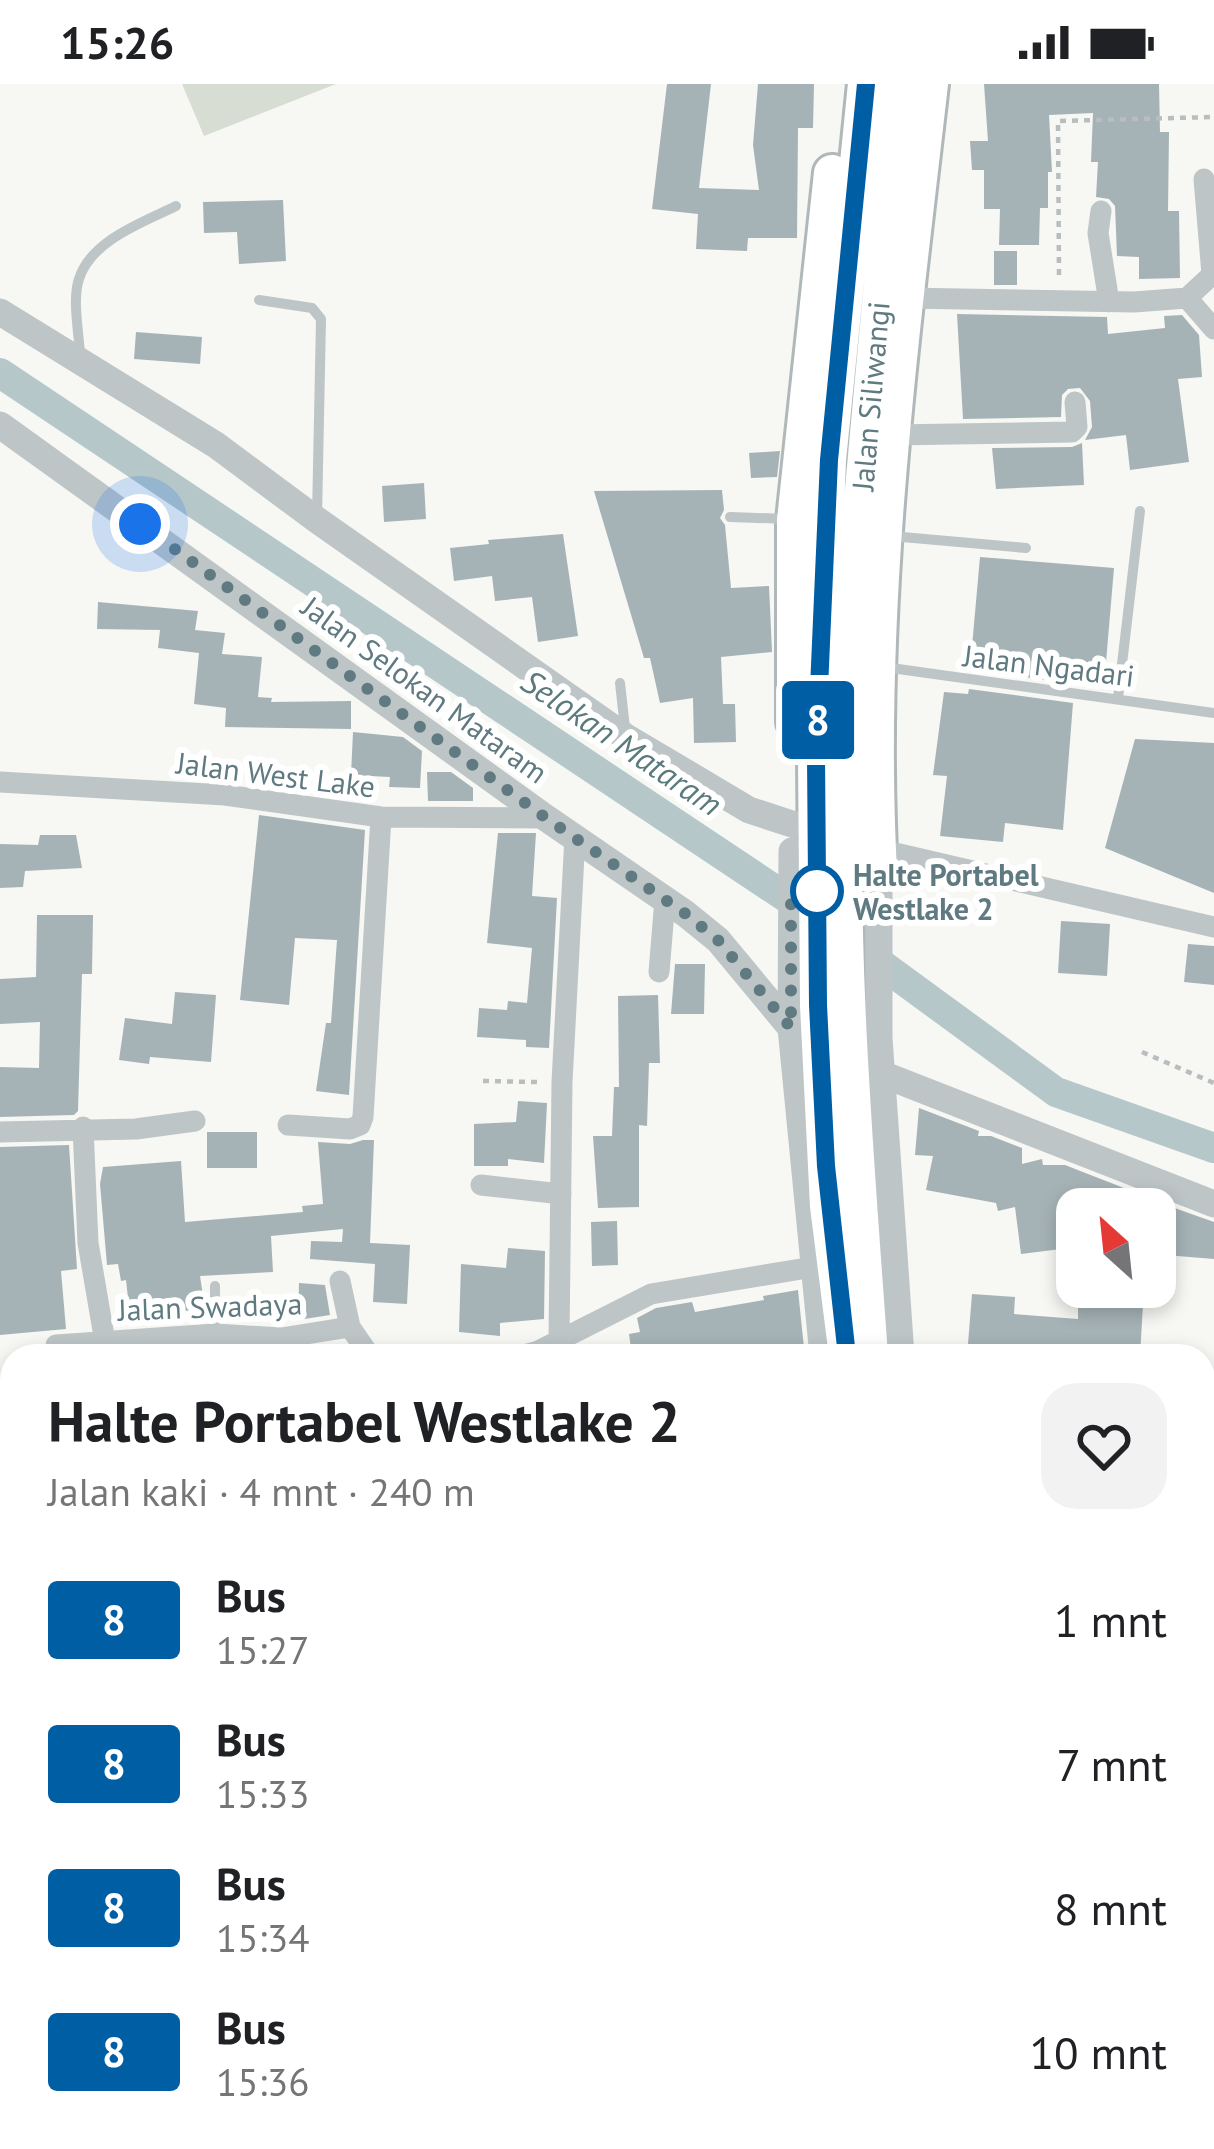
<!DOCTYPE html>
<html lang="id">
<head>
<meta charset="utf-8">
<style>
  :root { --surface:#fff; --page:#f2f2f2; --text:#202124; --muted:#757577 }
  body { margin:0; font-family:"PT Sans",sans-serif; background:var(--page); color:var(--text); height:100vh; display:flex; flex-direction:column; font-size:45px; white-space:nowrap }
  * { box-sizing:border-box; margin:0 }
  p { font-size:39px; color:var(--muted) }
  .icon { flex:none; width:66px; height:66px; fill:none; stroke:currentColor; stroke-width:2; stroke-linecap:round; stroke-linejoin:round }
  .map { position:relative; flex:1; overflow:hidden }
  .details { position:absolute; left:0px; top:1260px; width:1215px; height:807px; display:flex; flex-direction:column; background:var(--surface); border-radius:36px 36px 0 0; box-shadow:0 6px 18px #0003 }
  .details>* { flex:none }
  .badge { padding:0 24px; border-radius:9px; font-size:42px; line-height:78px }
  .needle { width:78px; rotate:333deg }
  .fabs { position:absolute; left:1056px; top:1104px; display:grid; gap:24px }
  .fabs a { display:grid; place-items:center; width:120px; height:120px; border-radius:24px; background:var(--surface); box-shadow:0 6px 18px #0003; font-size:60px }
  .you { position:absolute; width:60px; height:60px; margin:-30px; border:9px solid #fff; border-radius:50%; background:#1a73e8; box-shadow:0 0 0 18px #1a73e833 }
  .map>.badge { position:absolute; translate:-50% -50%; box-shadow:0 0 0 6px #fff }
  .round { display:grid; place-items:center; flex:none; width:126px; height:126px; border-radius:36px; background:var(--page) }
  .summary { display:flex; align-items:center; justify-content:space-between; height:204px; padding:0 48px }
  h1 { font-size:57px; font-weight:800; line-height:90px }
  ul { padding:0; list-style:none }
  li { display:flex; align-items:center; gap:36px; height:144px; padding:0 48px }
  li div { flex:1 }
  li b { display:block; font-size:45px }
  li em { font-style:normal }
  li .badge { min-width:132px; font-weight:700; text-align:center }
  .status { display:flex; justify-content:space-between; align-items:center; height:84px; padding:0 60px; background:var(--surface); direction:ltr }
  .status svg { height:33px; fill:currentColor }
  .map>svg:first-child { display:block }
</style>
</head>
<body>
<div class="status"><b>15:26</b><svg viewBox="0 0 49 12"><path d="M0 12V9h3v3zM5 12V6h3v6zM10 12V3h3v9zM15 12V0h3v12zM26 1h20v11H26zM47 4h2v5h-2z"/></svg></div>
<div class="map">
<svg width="1214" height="2065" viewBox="0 0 1214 2065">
  <rect width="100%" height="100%" fill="#f7f7f4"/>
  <path fill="#d8ddd3" d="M182 0H336L204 52Z"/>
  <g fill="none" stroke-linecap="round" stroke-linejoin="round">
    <path stroke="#b5c7c8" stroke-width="30" d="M0 289 808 828
      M862 866 1056 1008 1214 1064"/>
  </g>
  <path fill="#a6b3b6" d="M667 0H711L699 104 759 106 753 61 758 0H814L813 44H798L797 154H748L747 167 696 165 698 130 652 125Z
    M984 0H1159L1160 48H1169L1168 127H1179L1180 194 1139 195V173L1117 172 1115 122 1109 115 1096 113 1098 78H1091L1093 29 1049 31 1052 88H1048V124H1040L1039 161H999L1000 125H984V86H972L970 57H988Z
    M283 116 286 177 239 180 237 148 204 149 203 118Z
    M994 167H1017V201H994Z
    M957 230 1107 233 1108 250 1165 244 1164 232 1182 231 1199 251 1202 293 1178 295 1189 378 1130 386 1126 351 1085 356 1092 343 1090 317 1080 304 1068 305 1062 311 1061 333 963 335Z
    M136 248 202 253 200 280 134 275Z
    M1082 359 1084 401 996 405 992 364 1072 363Z
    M780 367 777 393 751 394 749 369Z
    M424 399 426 435 384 438 382 402Z
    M722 406 724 426 720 434 725 441 731 504 769 502 772 568 721 573 723 620H735L736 658 694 659 693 614 660 619 650 574H644L594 407Z
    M563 450 578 552 538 558 532 513 495 517 492 492 454 497 450 464 489 460 488 456Z
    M980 473 1114 484 1105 590 1075 587 1074 600 970 585Z
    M98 518 198 527 195 546 225 549 222 570 262 573 258 613 272 614 271 618 351 617V645L225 643 226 624 194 620 199 569 158 564 160 546 97 545Z
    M969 605 1073 619 1063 746 1005 739 1003 758 940 752 947 692 933 691 944 608 968 610Z
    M353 648 403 653 422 667 420 704 389 703 390 693 351 691Z
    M1135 655 1214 659V809L1105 764Z
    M427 688H451L473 704V717H428Z
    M259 731 365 746 349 1011 316 1007 326 939H331L337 856 295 854 289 921 240 916Z
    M498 749H536L532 812 557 814 549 964 526 963V956L477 953 479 924 507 926 508 917 527 919 532 864 487 859Z
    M40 751H76L82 784 25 787 23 803 0 804V760L38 761Z
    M37 831H93L92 890H82L78 1027 74 1031 0 1033V983L39 984 40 938 0 940V895L36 893Z
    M1061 837 1110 840 1107 892 1058 889Z
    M1188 860 1214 862V901L1184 898Z
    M675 880H705L704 930H671Z
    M175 908 216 911 211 978 150 973 149 980 119 976 125 934 172 940Z
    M658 911 660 979H649L647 1042 639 1041V1123L598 1124 593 1052H612L614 1003H619L618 912Z
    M518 1017 547 1019 544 1079 508 1075V1082H474V1040L516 1038Z
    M919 1024 979 1047 978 1052H991L1022 1064V1080L1042 1075 1043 1081H1065L1147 1113V1125H1077V1140H1058L1061 1165 1021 1170 1015 1123 998 1127 996 1119 926 1106 933 1072 915 1071Z
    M207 1048H257V1084H207Z
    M363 1056H374L370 1159 410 1161 407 1220 373 1218 375 1180 310 1175 311 1157 342 1158 343 1145 271 1152 273 1188 200 1192 205 1225 130 1232 126 1196 121 1197 118 1180 107 1181 100 1100 103 1083 181 1077 185 1138 303 1128 302 1122 323 1120 318 1058 350 1060Z
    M69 1061 77 1185 61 1187 66 1245 0 1251V1063Z
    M1169 1122 1214 1138V1175L1165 1171Z
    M617 1137 618 1181 592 1182 591 1138Z
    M508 1164 545 1167 544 1235 500 1239V1252L459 1248 461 1180 506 1184Z
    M299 1199 325 1201 330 1231 298 1236Z
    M1078 1203H1144L1140 1272H967L972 1210 1015 1213 1014 1230 1078 1235Z
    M798 1206 804 1264 759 1272H632L629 1250 640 1248 637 1234 656 1224 692 1218 695 1228 764 1216 763 1212Z"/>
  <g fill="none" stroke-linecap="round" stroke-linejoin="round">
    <defs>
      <path id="trunk" d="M795 638V436L832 89
        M879 788C865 524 900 261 930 0
        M847 1272 828 1122 818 921 816 673 828 376 866 0
        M870 1272C856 1073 838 872 846 672 854 447 882 224 900 0
        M966 2055 967 2065
        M993 2055 994 2065"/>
    </defs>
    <use href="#trunk" stroke="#b1b8ba" stroke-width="42"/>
    <path stroke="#b8bdbf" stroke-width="4.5" stroke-dasharray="6 6" stroke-linecap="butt" d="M1059 191 1058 37 1214 33
      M1142 968 1214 999
      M483 997 537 998"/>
    <path stroke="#bdc5c7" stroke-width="10" d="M259 216 312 224 321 235 317 433
      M80 271C79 249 72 215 79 195 91 156 144 138 176 122
      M730 433 789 435
      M891 452 1026 464
      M884 583 1214 629
      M620 599 625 644
      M1118 614 1140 427
      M215 1250V1202"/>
    <path stroke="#bdc5c7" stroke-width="21" d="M1204 95 1212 190
      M1101 127 1098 149 1109 218
      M905 214 1134 218 1187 214 1214 189
      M1187 214 1214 245
      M891 351 1072 348 1077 343 1075 318
      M0 698 225 711 381 733 546 734
      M878 765 1214 843
      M659 888 665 815
      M288 1041 350 1045 360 1041 363 1033 381 733
      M83 1043 88 1159 105 1258
      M0 1048 136 1045 195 1037
      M481 1101 561 1110
      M340 1197 350 1243
      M559 1256 562 998 575 752
      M56 1261 215 1250 281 1254 350 1243 370 1272
      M520 1272 538 1267 651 1210 813 1183
      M1203 1362 1214 1363
      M0 1600 12 1598
      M0 1803 12 1823
      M0 1897 12 1895
      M117 2055 120 2065
      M281 2055 284 2065
      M482 2065 483 2055"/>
    <path stroke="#bdc5c7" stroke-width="27" d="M0 228 216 361 317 436 626 653 749 726 795 741
      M0 341 546 734 686 830 718 856 791 944
      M792 767 791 944 823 1272
      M879 788V954L901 1272
      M882 990 1214 1120
      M935 2055 937 2065
      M1014 2055 1015 2065"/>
    <use href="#trunk" stroke="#fff" stroke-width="36"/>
  </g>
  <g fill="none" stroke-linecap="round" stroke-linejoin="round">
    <defs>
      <path id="line" d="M847 1272 826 1082 818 921 816 673 829 376 866 0"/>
    </defs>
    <use href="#line" stroke="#fff" stroke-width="27"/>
    <use href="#line" stroke="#005ea5" stroke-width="18"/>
    <path stroke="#607a81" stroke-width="12" stroke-dasharray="0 21.6" d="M140 440 546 734 686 830 718 856 791 944V805L817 807"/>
  </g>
  <circle fill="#fff" stroke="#005ea5" stroke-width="6" cx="817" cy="807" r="24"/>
  <g text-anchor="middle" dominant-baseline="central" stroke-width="12" stroke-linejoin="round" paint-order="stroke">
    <g font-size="30" fill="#607a81" stroke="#fff">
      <text transform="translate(870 312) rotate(-85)">Jalan Siliwangi</text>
      <text transform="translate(1049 581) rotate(7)">Jalan Ngadari</text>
      <text transform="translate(425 605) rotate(36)">Jalan Selokan Mataram</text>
      <text transform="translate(276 690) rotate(7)">Jalan West Lake</text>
      <text transform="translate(210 1222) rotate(-2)">Jalan Swadaya</text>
    </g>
    <g font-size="30" font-weight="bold" fill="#607a81" stroke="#fff" text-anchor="start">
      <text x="853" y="790">Halte Portabel<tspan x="853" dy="34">Westlake 2</tspan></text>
    </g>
    <g font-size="33" font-style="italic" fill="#5b7a7c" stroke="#fff">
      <text transform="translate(622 658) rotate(34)">Selokan Mataram</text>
    </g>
  </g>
</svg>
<div class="fabs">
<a><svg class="needle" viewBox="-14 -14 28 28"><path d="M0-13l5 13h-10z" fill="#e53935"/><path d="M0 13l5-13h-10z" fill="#757577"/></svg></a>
</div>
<div class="you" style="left:140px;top:440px"></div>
<b class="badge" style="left:818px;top:636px;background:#005ea5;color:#fff">8</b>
<section class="details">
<div class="summary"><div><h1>Halte Portabel Westlake 2</h1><p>Jalan kaki · 4 mnt · 240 m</p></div><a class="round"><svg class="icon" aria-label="heart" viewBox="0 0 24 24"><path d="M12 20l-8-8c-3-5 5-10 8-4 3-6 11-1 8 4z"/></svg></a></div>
<ul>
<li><span class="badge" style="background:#005ea5;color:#fff">8</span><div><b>Bus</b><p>15:27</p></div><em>1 mnt</em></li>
<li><span class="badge" style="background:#005ea5;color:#fff">8</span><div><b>Bus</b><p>15:33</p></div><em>7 mnt</em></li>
<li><span class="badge" style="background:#005ea5;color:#fff">8</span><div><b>Bus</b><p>15:34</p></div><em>8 mnt</em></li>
<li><span class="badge" style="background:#005ea5;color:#fff">8</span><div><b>Bus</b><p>15:36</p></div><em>10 mnt</em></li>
</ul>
</section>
</div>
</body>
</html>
